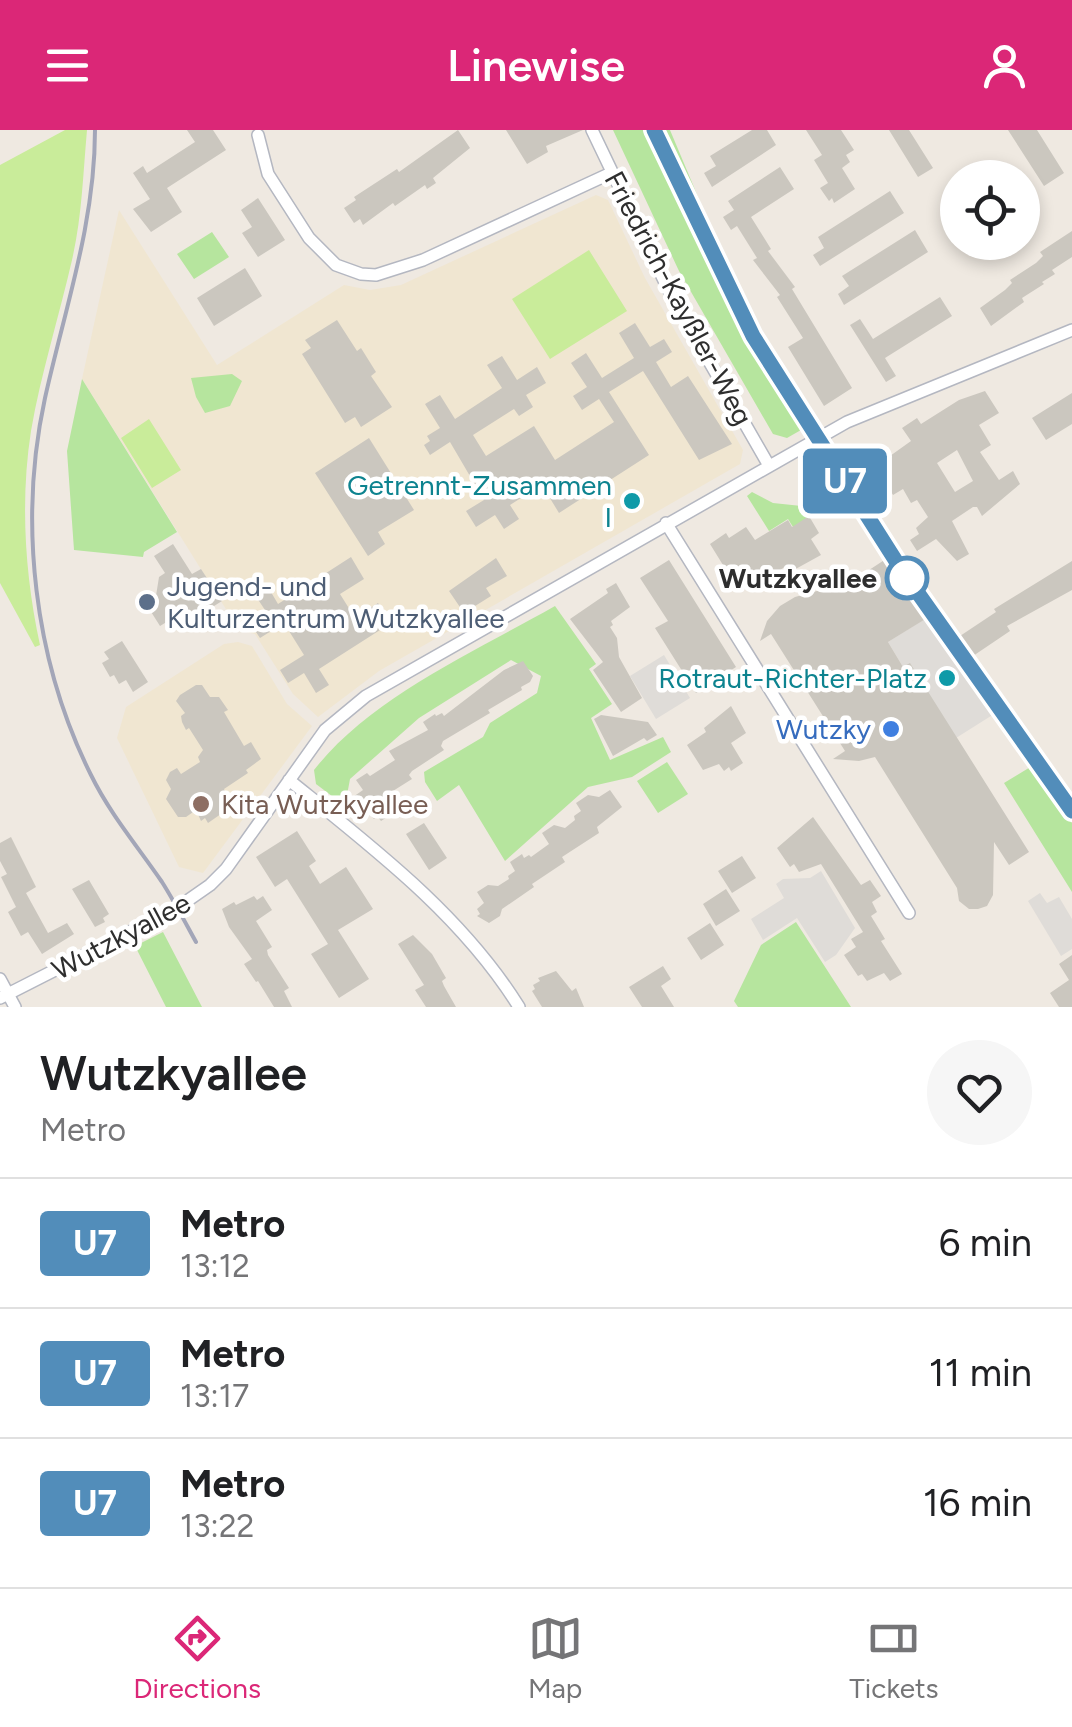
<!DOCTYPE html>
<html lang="en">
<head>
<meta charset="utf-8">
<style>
  :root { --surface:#fff; --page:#f6f6f6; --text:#202124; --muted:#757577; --line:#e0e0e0; --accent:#db2777 }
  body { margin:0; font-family:Figtree,sans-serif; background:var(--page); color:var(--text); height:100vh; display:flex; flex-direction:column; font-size:38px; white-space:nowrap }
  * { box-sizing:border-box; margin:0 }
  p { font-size:32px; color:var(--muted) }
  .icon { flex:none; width:55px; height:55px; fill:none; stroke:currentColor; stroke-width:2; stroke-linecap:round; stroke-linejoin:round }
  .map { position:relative; height:877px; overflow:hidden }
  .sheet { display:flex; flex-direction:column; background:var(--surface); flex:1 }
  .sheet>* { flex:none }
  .badge { padding:0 20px; border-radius:8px; font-size:35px; line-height:65px }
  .tools { position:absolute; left:940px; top:30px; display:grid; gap:20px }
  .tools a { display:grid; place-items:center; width:100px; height:100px; border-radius:50%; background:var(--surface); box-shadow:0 5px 15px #0003; font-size:50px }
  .map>.badge { position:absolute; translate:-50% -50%; box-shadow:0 0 0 5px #fff }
  .round { display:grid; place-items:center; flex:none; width:105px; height:105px; border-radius:52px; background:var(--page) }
  .summary { display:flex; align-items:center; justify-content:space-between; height:170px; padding:0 40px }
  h1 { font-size:48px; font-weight:600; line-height:75px }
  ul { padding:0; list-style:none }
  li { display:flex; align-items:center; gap:30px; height:130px; padding:0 40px; border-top:2px solid var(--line) }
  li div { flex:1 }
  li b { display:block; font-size:38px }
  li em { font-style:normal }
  li .badge { min-width:110px; font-weight:700; text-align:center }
  header { display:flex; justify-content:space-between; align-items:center; height:130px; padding:0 40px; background:var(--accent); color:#fff; font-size:45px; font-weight:600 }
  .tabs { display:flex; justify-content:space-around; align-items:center; height:140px; border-top:2px solid var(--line); background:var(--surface); font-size:28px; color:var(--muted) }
  .tabs a { display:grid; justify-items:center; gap:5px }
  .tabs .on { color:var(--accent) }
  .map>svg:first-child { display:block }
</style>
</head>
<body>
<header><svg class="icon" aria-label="menu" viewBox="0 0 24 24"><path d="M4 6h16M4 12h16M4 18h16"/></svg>Linewise<svg class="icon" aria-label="person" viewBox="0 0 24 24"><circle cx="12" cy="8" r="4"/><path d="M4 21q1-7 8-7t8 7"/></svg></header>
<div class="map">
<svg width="1072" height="877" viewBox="0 0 1072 877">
  <rect width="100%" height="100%" fill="#efe9e1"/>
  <path fill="#f0e6d1" d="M596 65 608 70 645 148 743 320 740 334 379 541 318 587 293 564 255 504 239 500 82 249 119 80 217 235 344 155 370 160 401 155Z
    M238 512 252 516 287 574 312 596 203 743 179 737 117 608 126 577 224 514Z"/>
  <path fill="#b6e59e" d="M613 0H670L740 167 815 292 787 308 773 304 679 141Z
    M212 102 229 127 194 149 177 124Z
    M232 244 242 251 230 276 205 283 196 267 191 248Z
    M82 249 177 402 144 422 143 427 74 420 67 321Z
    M752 362 773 373 811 377 816 384 793 397 788 389 769 401 747 366Z
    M555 476 596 534 589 539 612 574 591 588 610 630 663 607 671 622 632 647 588 657 505 731 459 655 437 671 425 652 424 642 483 607 490 593 537 563 541 546 511 530 419 588 350 649 345 676 316 654 314 640C371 567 474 522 555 476Z
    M667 632 688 664 658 683 637 651Z
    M1032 636 1072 693V762L1004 653Z
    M796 792 851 877H738L734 871 761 815Z
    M163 802 202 877H166L135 816Z"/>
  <path fill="#c9ec9a" d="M65 0H87C83 44 82 87 72 130 59 187 41 243 31 301 20 372 25 446 40 515L35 517 0 453V35Z
    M589 120 627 181 550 229 512 169Z
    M149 289 181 340 152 358 121 308Z"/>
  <path fill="#dfdcd8" d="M934 483 986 567 992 564 1002 579 956 608 910 534 903 537 888 512Z
    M664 525 690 568 656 589 630 546Z
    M821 741 855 798 836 825 825 832 797 788 763 810 751 789 784 768 776 754 783 749 810 748Z
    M1040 763 1047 773 1059 767 1072 789V819L1061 826 1028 771Z"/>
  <path fill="#cbc7bf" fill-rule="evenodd" d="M187 0H213L226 20 167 58 182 82 151 102 133 79 150 69 133 43 143 36 147 43 195 12Z
    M458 0 470 18 433 48 436 53 427 59 425 55 395 76 393 73 363 95 360 89 354 93 344 78 356 70 354 67 397 39 399 42Z
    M506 0H583L546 16 548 22 527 34Z
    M752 0H767L776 15 712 57 704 43 716 36 710 26Z
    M806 0H841L854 20 846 25 850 32 842 38 855 59 834 73 832 68 829 71 820 58 828 53 814 30 822 25Z
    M889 0H909L933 38 918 47Z
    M1008 0H1037L1064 43 1044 56Z
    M780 37 794 59 751 87 771 119 768 121 795 157 792 159 852 258 824 276 788 217 803 208 777 167 780 165 753 130 757 128 737 96 731 100 723 87 734 80 728 71Z
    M890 61 904 83 820 136 813 125 824 118 818 107Z
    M258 68 285 110 258 127 242 103 252 97 241 80Z
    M915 100 928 122 844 175 838 164 849 156 842 146Z
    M1072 101V127L1052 140 1055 144 1042 152 1044 154 1022 168 1024 172 991 196 980 178 1005 160 1012 153 1010 150 1036 133 1043 126 1040 122Z
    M245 138 262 166 214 196 197 168Z
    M940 167 952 186 885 228 896 246 886 252 850 195 860 189 873 209Z
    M337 190 357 221 361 218 376 242 371 246 392 277 361 297 355 287 345 293 302 224 311 218 305 210Z
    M635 193 650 217 664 209 672 222 656 232 671 257 688 246 732 314 699 330 643 241 609 262 649 325 559 383 537 347 516 360 521 368 510 375 519 389 504 399 495 385 476 397 466 381 484 370 450 312 430 325 424 315 430 311 427 306 440 298 425 274 440 265 455 289 502 258 487 235 502 226 517 250 537 237 546 253 526 265 533 277 519 286 514 279 473 305 486 326 534 296 555 330 614 292 599 269 582 280 573 266 587 257 571 233 586 223 602 248 634 228 619 203Z
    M985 261 999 283 979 295 991 315 980 322 999 350 1013 341 1020 354 982 386 977 377H973L952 391 969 424 957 431 936 409 917 421 910 410 919 404 916 398 928 387 917 370 911 373 903 359 893 365 876 336 911 311 902 298 917 288 921 294 959 270ZM957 320 973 351 955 362 937 333Z
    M1072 263V294L1046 310 1032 288Z
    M369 308 414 380 378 402 385 414 368 426 315 343Z
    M809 386 819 403 811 409 821 425 792 441 788 435 775 443 772 437 752 449 748 443 727 456 716 439 723 435 710 414 726 403 729 408 746 397 755 410 788 390 792 397Z
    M173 414 192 444 201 439 222 471 195 488 193 485 187 488 183 482 160 496 148 477 155 472 159 447 165 443 154 426Z
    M351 427 364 449 340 464 355 488 378 473 391 493 319 539 329 555 316 563 304 543 288 553 280 540 304 525 284 493 260 508 252 496 269 486 255 465 268 457 278 474Z
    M889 427 927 488 888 512 903 537 910 533 1029 722 1009 735 994 712 993 765 987 776 978 779H969L959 771 957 758 875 627 859 631 833 629 845 621 771 504 760 511 767 491 780 476 795 467 817 461 829 453H839L849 459 869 447 866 442Z
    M496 428 507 446 486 458 491 466 464 483 449 461Z
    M669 430 736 537 696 563 655 498 668 491 640 448Z
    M1072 431V460L1007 496 1010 501 973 526 960 506 996 482 994 479Z
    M616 453 630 477 611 491 613 495 610 497 617 508 619 527 642 568 621 582 593 540 603 532 570 489 608 463 606 459Z
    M122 511 148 552 133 562 126 550 119 554 114 545 110 547 102 533 109 529 104 522Z
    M523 531 533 546 530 552 521 557 522 560 488 580 490 583 443 611 441 616 444 620 412 641 409 645 412 649 385 666 395 682 381 691 377 686 374 689 363 677 361 678 353 667 363 660 356 650 367 643 370 646 395 630 389 621 428 600 423 592 435 584 436 586 442 583 444 586 504 540Z
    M196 555H202L210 567H219L228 580 224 582 244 616 251 612 261 629 246 640 248 643 224 659 231 677 208 693 205 688 201 691 196 680 186 687H178L166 669 171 659 166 650 170 642 177 638 181 644 200 632 198 627 203 620 189 598 186 600 182 592 181 586 185 583 176 571 180 565Z
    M731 576 746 603 731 613 743 633 731 641 729 637 724 641 719 634 703 640 687 615 706 602 704 598Z
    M601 585 648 592 657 605 647 611 644 608 613 626 594 589Z
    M610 660 622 677 597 697 599 703 562 727 565 732 532 754 534 757 502 779 500 786 489 793 477 786 480 784 477 779 484 773 477 762 488 755 498 756 509 749 508 746 515 741 510 732 522 724 524 728 529 725 531 727 549 714 542 703 554 695 565 698 575 690 574 686 581 681 576 673 588 665 599 667Z
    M813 687 861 755 870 750 881 766 872 772 877 782 871 786 885 809 881 811 902 844 890 851 884 843 867 851 862 844 858 846 844 825 856 817 851 809 863 802 821 734 799 742 794 734 790 737 777 718Z
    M424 693 447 728 429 740 406 704Z
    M297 701 316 731 309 736 320 754 346 737 373 779 338 800 369 849 339 868 311 824 328 814 287 749 275 757 256 727Z
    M11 707 36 757 26 763 48 803 67 793 74 804 42 824 28 802 21 806 8 782 16 777 1 747 7 744 0 731V713Z
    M742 726 756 748 732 763 718 741Z
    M89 750 109 784 103 788 105 792 95 797 72 759Z
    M726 759 740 781 716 796 703 774Z
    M254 766 257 770 263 766 272 780 256 791 272 817 267 820 268 825 289 858 284 861 292 877H274L258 851 256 852 244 834 252 829 229 797 222 779 234 772 236 775Z
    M710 793 724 815 701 830 687 808Z
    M413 805 432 824 446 848 442 851 444 856 456 877H426L415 860 424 855 398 814Z
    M1072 825V877H1059L1050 863 1069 850 1059 834Z
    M663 836 671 849 661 856 674 877H642L629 857Z
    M556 841 572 861 576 858 584 877H542L532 861 535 859 533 855 540 851 538 848Z"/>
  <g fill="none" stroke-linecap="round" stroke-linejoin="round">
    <defs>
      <path id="minor" d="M592 0 671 165 768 334
        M258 5 268 44 309 108 336 135 361 144 376 145 423 130 611 43
        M666 393 909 783
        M289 650C372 717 462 785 519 877
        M0 849 15 877
        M0 868 177 778 210 755 226 739 325 600 366 566 847 292 1072 200"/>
    </defs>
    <use href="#minor" stroke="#b4b7c1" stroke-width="14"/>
    <use href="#minor" stroke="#fff" stroke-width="11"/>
    <path stroke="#a3a6b8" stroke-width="4" d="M95 0C95 93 65 178 45 268 18 392 34 531 91 645 110 684 138 717 162 752 174 771 185 792 196 812"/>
  </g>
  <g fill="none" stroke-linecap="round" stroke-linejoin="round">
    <defs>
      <path id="line" d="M654 0 753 206 901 439 1072 681"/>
    </defs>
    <use href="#line" stroke="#fff" stroke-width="22"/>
    <use href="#line" stroke="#528dba" stroke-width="15"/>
  </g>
  <g fill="#0f9aa8" stroke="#fff" stroke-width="4">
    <circle cx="632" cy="371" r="10"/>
    <circle cx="947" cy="548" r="10"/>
  </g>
  <circle fill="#fff" stroke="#528dba" stroke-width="5" cx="907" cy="448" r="20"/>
  <circle fill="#5c6f8a" stroke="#fff" stroke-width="4" cx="147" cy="472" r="10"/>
  <circle fill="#3f7fe0" stroke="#fff" stroke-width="4" cx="891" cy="599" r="10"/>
  <circle fill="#8d6e63" stroke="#fff" stroke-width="4" cx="201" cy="674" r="10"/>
  <g text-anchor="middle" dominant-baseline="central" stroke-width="9" stroke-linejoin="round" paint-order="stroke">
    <g font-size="28" fill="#2e2e2e" stroke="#fff">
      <text transform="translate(679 168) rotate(62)">Friedrich-Kayßler-Weg</text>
      <text transform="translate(121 806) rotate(-28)">Wutzkyallee</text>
    </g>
    <g font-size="28" fill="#0d838f" stroke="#fff" text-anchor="end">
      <text x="612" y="355">Getrennt-Zusammen<tspan x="612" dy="32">I</tspan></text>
      <text x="927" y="548">Rotraut-Richter-Platz</text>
    </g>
    <g font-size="28" font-weight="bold" fill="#2e2e2e" stroke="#fff" text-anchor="end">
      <text x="877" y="448">Wutzkyallee</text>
    </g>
    <g font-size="28" fill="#4e5e75" stroke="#fff" text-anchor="start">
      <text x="167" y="456">Jugend- und<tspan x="167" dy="32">Kulturzentrum Wutzkyallee</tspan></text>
    </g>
    <g font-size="28" fill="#366cbe" stroke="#fff" text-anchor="end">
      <text x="871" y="599">Wutzky</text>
    </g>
    <g font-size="28" fill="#785e54" stroke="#fff" text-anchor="start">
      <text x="221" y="674">Kita Wutzkyallee</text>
    </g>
  </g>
</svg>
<div class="tools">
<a><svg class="icon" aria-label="locate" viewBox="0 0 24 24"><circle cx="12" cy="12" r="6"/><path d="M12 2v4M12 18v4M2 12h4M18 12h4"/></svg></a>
</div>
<b class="badge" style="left:845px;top:351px;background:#528dba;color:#fff">U7</b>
</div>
<section class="sheet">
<div class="summary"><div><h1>Wutzkyallee</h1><p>Metro</p></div><a class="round"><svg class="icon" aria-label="heart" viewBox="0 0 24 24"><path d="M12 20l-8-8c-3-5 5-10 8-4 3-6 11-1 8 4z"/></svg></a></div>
<ul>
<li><span class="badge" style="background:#528dba;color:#fff">U7</span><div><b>Metro</b><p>13:12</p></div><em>6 min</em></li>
<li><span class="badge" style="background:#528dba;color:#fff">U7</span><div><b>Metro</b><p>13:17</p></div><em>11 min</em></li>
<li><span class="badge" style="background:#528dba;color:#fff">U7</span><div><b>Metro</b><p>13:22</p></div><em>16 min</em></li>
</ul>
</section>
<nav class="tabs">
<a class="on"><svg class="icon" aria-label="directions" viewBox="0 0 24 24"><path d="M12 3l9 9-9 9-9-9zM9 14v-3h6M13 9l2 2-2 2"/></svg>Directions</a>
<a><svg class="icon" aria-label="map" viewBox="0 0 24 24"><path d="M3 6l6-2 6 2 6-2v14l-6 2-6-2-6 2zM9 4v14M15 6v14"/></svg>Map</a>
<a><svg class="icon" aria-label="tickets" viewBox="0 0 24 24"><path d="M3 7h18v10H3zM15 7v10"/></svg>Tickets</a>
</nav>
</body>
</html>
